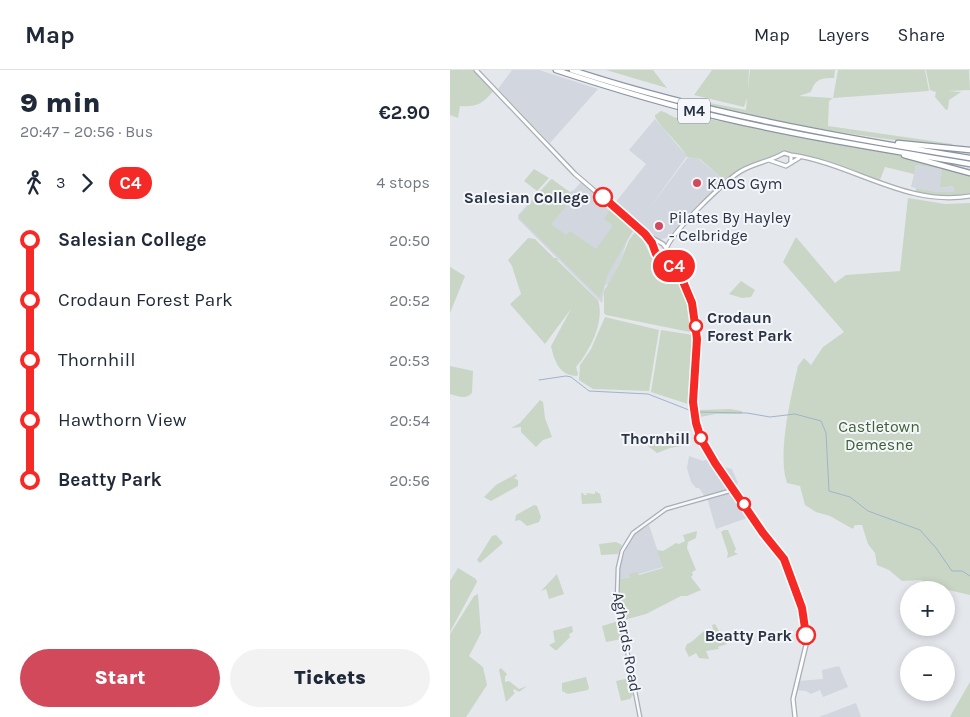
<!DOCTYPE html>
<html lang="en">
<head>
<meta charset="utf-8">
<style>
  :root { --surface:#fff; --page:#f2f2f3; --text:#1f2937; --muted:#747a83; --line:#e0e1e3; --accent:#d1495b }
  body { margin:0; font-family:Karla,sans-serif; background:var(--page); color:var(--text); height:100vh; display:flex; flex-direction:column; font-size:19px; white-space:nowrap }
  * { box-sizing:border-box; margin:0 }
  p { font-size:16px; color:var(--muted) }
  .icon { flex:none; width:28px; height:28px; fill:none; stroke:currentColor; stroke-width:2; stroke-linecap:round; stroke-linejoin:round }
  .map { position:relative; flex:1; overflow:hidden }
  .details { display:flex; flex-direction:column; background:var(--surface); width:450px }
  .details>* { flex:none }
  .badge { padding:0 10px; border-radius:16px; font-size:18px; line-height:32px }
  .tools { position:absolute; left:450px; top:511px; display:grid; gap:10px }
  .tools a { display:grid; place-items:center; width:55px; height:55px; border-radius:50%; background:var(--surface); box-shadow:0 2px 8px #0003; font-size:25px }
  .map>.badge { position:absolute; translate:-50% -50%; box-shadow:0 0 0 2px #fff }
  .legs { display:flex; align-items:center; gap:8px; height:55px; padding:0 20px; font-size:16px }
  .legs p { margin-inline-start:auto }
  .overview { display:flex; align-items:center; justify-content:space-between; height:85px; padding:0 20px }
  h1 { font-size:28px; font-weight:800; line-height:38px }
  .action { display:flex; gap:10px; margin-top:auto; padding:10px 20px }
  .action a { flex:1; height:58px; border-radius:30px; background:var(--accent); color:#fff; font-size:20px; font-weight:800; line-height:58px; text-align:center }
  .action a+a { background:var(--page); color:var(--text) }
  ul { padding:0 20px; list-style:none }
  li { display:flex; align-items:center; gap:18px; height:60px; font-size:19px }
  li i { display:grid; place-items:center; width:8px; height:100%; margin:0 6px; background:currentColor }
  li i::after { content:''; width:12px; height:12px; margin:-6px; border:4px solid; border-radius:50%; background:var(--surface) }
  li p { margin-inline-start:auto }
  li:first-child i { background:linear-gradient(#0000 50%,currentColor 0) }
  li:last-child i { background:linear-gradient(currentColor 50%,#0000 0) }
  header { display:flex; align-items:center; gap:30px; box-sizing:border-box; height:70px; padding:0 25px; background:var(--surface); border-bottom:1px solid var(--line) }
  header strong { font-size:24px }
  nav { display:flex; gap:28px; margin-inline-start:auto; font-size:18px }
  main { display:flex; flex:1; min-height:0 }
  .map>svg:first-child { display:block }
</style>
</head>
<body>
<header>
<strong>Map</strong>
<nav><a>Map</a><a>Layers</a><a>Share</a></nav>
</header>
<main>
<section class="details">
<div class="overview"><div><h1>9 min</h1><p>20:47 – 20:56 · Bus</p></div><b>€2.90</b></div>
<div class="legs"><svg class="icon" aria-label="walk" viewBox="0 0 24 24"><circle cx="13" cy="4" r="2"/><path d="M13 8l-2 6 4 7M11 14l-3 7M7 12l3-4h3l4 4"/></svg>3<svg class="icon" aria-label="forward" viewBox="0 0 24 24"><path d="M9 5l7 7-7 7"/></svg><b class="badge" style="background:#f52a26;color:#fff">C4</b><p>4 stops</p></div>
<ul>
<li><i style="color:#f52a26"></i><b>Salesian College</b><p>20:50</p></li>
<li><i style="color:#f52a26"></i><span>Crodaun Forest Park</span><p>20:52</p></li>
<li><i style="color:#f52a26"></i><span>Thornhill</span><p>20:53</p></li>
<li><i style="color:#f52a26"></i><span>Hawthorn View</span><p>20:54</p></li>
<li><i style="color:#f52a26"></i><b>Beatty Park</b><p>20:56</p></li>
</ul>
<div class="action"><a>Start</a><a>Tickets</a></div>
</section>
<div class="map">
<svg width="520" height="647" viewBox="0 0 520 647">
  <rect width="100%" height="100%" fill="#e4e7ec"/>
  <path fill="#d2d6de" d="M62 0H89L148 19 100 73 48 19Z
    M205 49 237 86 198 140 238 87 249 89 274 110 232 154 218 167 210 170 165 133 196 94 179 80Z
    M466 95 493 99 491 118 503 116 504 122H487L461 117Z
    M101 109 120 122 124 120 131 112 184 160 177 171 170 193 159 213 155 216 152 233 68 149V145Z
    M239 386 253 391 257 389 263 394 282 399 288 413 284 417 302 449 297 448 266 459 258 431 249 418H246L241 412 237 398Z
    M199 455 213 497 172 509 169 507V498L178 473 186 463Z
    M389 596 398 617 373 627 370 620 361 624 356 621 345 620 349 611 373 609 372 600Z
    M406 633 411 647H369Z"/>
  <path fill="#c9d6c5" d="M0 0H23L43 21C33 34 26 37 10 36L8 48 0 45Z
    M156 0H203L217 18Z
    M262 0H299L298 19 300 0H385L384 8C371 8 365 9 361 22L349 26 383 28 388 0H475L479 21 383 28 379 31 378 56 503 74 500 76C418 69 339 54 258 36L254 35V32L296 40 297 28 294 37 244 25Z
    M476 0H519L520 20 498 21 511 22 499 30 498 39 496 40 485 27 486 22 480 20Z
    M211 41C218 43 222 47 227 48 235 50 242 46 248 52L253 48C341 65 435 78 520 105V123L499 127 465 122 466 118 487 122H504L503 116 490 118 492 99 466 95 464 104 435 97 430 110C367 88 336 70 274 110L250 89 237 87C229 72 214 62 205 47V45Z
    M84 99 99 108 87 121 74 111Z
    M102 109 123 125V128L101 154 116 165 120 161 146 179 162 157V155L154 149 160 140 183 160 158 204 150 228 70 149 69 146Z
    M458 128 495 134 520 133V525L490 518 476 519V514L471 510 452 511 439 500 427 495 425 483 418 474 412 455H405L403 459 380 446 366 442 355 435 350 416 337 413C327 385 341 326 348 296L354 288 361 295 373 277 394 262 333 192 346 167 385 213 396 205 450 201Z
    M185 162 194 172 201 187C206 191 213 192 218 196 231 209 243 245 240 262L156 245 154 243V221L169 195 179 170Z
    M78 168 85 169 104 188H107L108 191 148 230C155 251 140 281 126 297L128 304 127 306C110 306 104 291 101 276L121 239 95 274 60 234 71 224 62 196 58 190Z
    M0 197 15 206 0 243Z
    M291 211 305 220 301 227 292 228 279 224Z
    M155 247 209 260 199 321 143 319 129 310 130 295 141 279Z
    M211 260 243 265 238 334 201 322Z
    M0 296 23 301 22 323C16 330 8 326 0 324Z
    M90 330 93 332 95 348 102 367 93 370 86 377 71 362V357L61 358 70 353Z
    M280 339 292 341V344H266L250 347 247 345 249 340Z
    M202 364 233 367 237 375 220 378 207 383 198 376Z
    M66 404 67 406 64 408 68 410V416L41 431 34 427 46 415Z
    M145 421 150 424 152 433 132 434 131 423H133L134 425H137L136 423 145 424Z
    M84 435 87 436 91 447 89 452 77 456 70 450 65 451 66 445Z
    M274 460H278L286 479 284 482 288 484 277 488 278 483 271 462Z
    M247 461 246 468 238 472 237 478 246 500 242 502 243 505 241 507 251 520 237 526H231L196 544 174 550 169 526V507L172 509 180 507 179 504 187 502 189 505 213 498 207 480 213 481 226 473 229 474 235 471 233 465Z
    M46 465 53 473 30 493 27 490 42 466Z
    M166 472 172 475 168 484 151 485 149 474Z
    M8 498 26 509 27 512 0 562V511Z
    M107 504 114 524 99 529 96 519 91 521Z
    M28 524 31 563 19 586 33 597 37 615 16 647H0V564L24 526Z
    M165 552 169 553 172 569 156 572 152 556Z
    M265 554 277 574 268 577 269 579 256 581 259 589 249 588 246 583 239 587 235 579 237 574C248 570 251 558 263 559L262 555Z
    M122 556 123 562 119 564 120 567 107 580H105L99 575 105 572 103 561Z
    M51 598 57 604 55 607V612L59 611 69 619 77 616 69 622 64 619 63 621 65 623 56 632 49 600Z
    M136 607 139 618 138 620 118 624 112 621V613Z
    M180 608 183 625 180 629 171 631 166 611Z
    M520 612V647H500L502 643Z"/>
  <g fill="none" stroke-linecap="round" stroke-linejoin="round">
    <path stroke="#9fb4cc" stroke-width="1" d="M89 310 116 306 121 307 139 321 198 324 239 340
      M248 342 297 343 320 347 345 344 371 351 376 363 379 421 400 427 418 441 470 460 486 478 502 501H512L520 506"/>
    <defs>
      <path id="tertiary" d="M190 647 167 529 168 498 172 481 183 463 216 439 283 420"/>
      <path id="secondary" d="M26 0 125 104 195 164 213 174 216 178
        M341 85C402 93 456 137 520 126
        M319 90 336 96 349 88
        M341 93V85L334 83C321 91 305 93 291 101 276 110 219 164 216 180L238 222 244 245 247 273 243 329 245 350 250 365 265 393 313 463 334 489 352 538 356 561V575L343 629 345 647
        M197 168 206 184 219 191"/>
      <path id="motorway" d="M106 0C161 18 217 35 273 48 355 67 438 80 520 94
        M122 0C254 43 383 66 520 88
        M448 73 520 80
        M454 85 520 103"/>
    </defs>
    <use href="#tertiary" stroke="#a9aeb7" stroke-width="5"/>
    <use href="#secondary" stroke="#a9aeb7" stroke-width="5.5"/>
    <use href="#motorway" stroke="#8b94a3" stroke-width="7"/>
    <use href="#tertiary" stroke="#f7f8fa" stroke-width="2.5"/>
    <use href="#secondary" stroke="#fff" stroke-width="3"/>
    <use href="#motorway" stroke="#fff" stroke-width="4.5"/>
  </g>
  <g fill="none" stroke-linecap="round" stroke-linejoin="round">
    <defs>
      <path id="line-1" d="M153 127 195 164 202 173 206 184 214 186 223 195 232 209 242 233 247 269 243 332 246 353 251 369 265 393 313 463 334 489 352 538 356 565"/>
    </defs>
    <use href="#line-1" stroke="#fff" stroke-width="11"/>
    <use href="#line-1" stroke="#f52a26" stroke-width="8"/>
  </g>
  <g fill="#d1495b" stroke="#f4f6f9" stroke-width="2">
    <circle cx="247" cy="113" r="5"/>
    <circle cx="209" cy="156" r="5"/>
  </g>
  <g fill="#fff" stroke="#f52a26" stroke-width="2.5">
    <circle cx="153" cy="127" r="9"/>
    <circle cx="246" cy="256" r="6"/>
    <circle cx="251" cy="368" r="6"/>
    <circle cx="294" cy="434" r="6"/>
    <circle cx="356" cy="565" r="9"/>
  </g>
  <g text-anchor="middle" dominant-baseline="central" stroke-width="4" stroke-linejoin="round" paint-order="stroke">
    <rect fill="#f4f6f9" stroke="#676e7b" stroke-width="1" x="228" y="28.5" width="32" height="25" rx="4"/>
    <g font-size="15" font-weight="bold" fill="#2b3445">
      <text x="244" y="41">M4</text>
    </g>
    <g font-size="16" fill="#2b3445" stroke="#f4f6f9" text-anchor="start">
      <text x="257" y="113">KAOS Gym</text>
      <text x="219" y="147">Pilates By Hayley<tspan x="219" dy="18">- Celbridge</tspan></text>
    </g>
    <g font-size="16" font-weight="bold" fill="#2b3445" stroke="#f4f6f9" text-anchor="end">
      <text x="139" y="127">Salesian College</text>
      <text x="257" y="247" text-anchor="start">Crodaun<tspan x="257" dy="18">Forest Park</tspan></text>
      <text x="240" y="368">Thornhill</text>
      <text x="342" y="565">Beatty Park</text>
    </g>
    <g font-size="16" fill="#3f6138" stroke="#f4f6f9">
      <text x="429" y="356">Castletown<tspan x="429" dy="18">Demesne</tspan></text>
    </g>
    <g font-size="16" fill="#2b3445" stroke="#f4f6f9">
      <text transform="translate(177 572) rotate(80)">Aghards Road</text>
    </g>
  </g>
</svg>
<div class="tools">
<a>+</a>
<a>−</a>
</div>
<b class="badge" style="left:224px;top:196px;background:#f52a26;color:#fff">C4</b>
</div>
</main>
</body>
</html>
